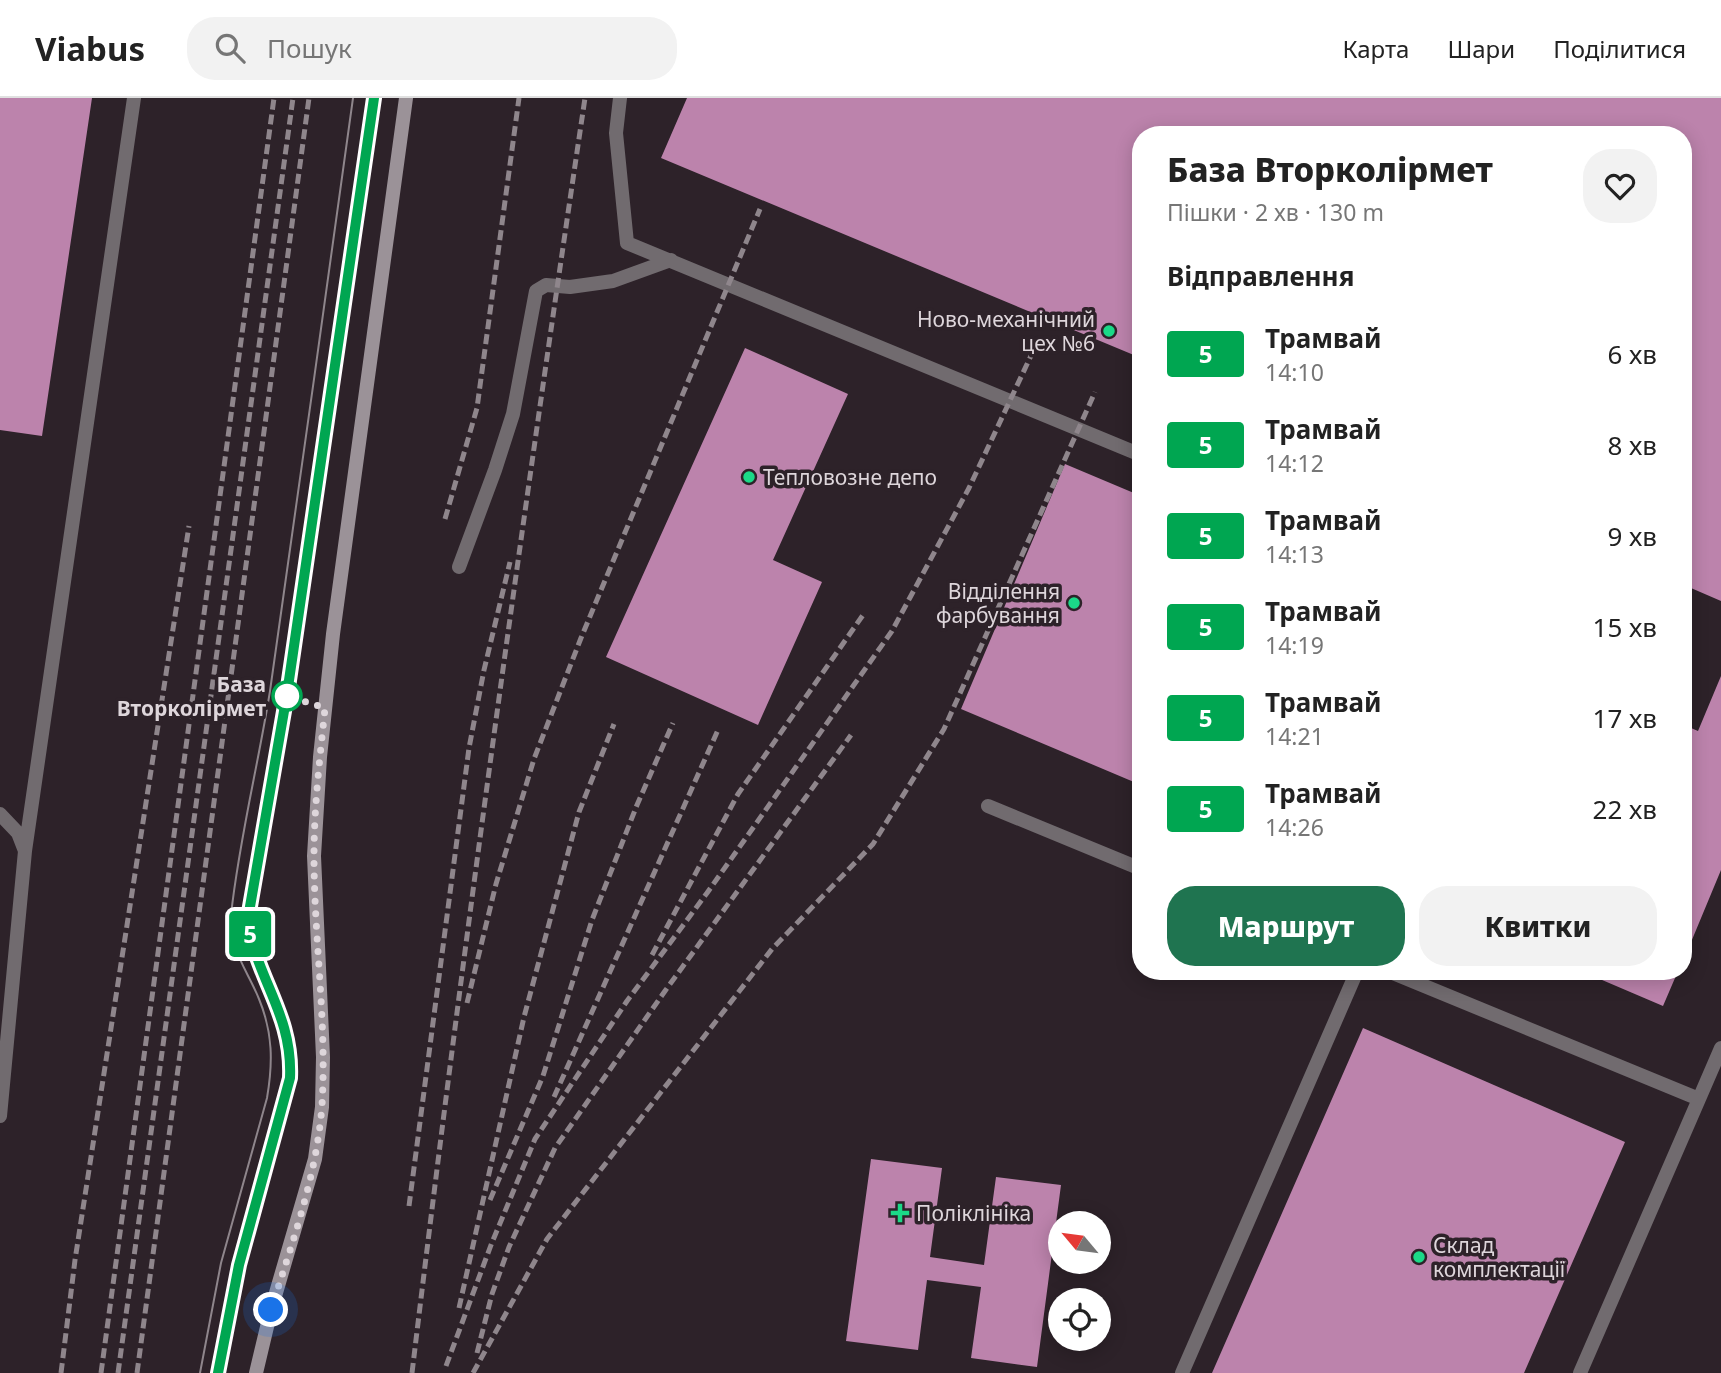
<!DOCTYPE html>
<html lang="uk">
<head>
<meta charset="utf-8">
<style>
  :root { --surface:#fff; --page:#f2f2f2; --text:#222; --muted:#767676; --line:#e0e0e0; --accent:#1f7450 }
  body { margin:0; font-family:"Noto Sans",sans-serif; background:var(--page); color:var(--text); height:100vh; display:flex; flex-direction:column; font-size:26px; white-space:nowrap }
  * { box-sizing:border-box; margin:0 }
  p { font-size:23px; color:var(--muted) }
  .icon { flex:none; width:38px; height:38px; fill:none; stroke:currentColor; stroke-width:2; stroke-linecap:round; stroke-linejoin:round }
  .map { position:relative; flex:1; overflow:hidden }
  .sheet { position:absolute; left:1132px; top:28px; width:560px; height:854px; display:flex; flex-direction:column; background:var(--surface); border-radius:28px; box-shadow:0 4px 18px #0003 }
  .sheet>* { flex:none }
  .badge { padding:0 14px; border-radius:5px; font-size:24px; line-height:46px }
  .needle { width:46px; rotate:299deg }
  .fabs { position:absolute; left:1048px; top:1113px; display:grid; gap:14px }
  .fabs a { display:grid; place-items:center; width:63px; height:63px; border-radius:50%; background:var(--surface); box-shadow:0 4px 18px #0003; font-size:35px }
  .you { position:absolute; width:35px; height:35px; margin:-18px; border:5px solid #fff; border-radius:50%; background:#1a73e8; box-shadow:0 0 0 10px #1a73e833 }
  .map>.badge { position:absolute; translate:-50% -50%; box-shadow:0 0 0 4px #fff }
  h2 { padding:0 35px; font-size:26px; line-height:63px }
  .round { display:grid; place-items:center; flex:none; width:74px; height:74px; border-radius:28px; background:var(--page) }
  .summary { display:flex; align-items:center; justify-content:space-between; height:119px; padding:0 35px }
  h1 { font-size:33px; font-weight:800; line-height:52px }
  .action { display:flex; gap:14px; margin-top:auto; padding:14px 35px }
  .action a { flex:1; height:80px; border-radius:28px; background:var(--accent); color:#fff; font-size:28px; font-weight:800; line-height:80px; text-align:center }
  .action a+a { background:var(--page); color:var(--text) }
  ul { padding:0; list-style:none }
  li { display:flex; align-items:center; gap:21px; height:91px; padding:0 35px }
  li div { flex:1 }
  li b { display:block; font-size:26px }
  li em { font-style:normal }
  li .badge { min-width:77px; font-weight:700; text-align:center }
  header { display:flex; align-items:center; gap:42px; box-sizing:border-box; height:98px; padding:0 35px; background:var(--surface); border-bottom:2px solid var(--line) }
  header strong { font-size:33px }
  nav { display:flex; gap:38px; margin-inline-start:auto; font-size:24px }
  .search { width:490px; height:63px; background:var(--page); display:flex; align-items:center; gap:18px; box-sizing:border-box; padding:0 24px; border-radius:28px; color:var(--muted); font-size:26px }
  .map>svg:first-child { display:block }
</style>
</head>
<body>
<header>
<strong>Viabus</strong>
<div class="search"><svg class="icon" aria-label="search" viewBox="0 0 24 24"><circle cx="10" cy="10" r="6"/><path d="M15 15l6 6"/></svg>Пошук</div>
<nav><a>Карта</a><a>Шари</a><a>Поділитися</a></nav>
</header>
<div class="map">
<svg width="1721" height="1275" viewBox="0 0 1721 1275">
  <rect width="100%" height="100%" fill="#2d2229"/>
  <path fill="#bc83ac" d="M0 0H92L42 338 0 332Z
    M687 0H1721V503L1684 487V37H1141V260L661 60Z
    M745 250 848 296 773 462 822 484 758 627 606 559Z
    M1065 366 1141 398V687L961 611Z
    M1721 578V772L1684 861V627L1698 633Z
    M1581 873H1678L1663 908Z
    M1363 930 1625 1044 1524 1275H1212Z
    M871 1061 942 1070 930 1159 984 1167 996 1079 1061 1087 1037 1269 971 1260 981 1189 927 1182 918 1252 846 1243Z"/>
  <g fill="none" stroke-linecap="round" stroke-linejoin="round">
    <path stroke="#716b6f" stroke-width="14" d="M620 0 616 35 627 145 1141 357
      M459 469 495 372 513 316 536 193 546 187 570 189 613 183 671 162
      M988 708 1141 771
      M1388 873 1699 1001 1721 950
      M1182 1275 1357 873
      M1580 1275 1699 1001"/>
    <path stroke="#716b6f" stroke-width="14" d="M0 716 18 735 25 753 0 1018
      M25 753 134 0"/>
    <path stroke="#9b9298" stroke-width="14" d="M256 1275 271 1212 315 1061 322 1009 323 959 314 758 320 659 333 536 406 0"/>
    <path stroke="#8f868c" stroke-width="2" d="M200 1275 221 1165 267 1000C273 965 273 935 259 901 248 873 228 850 231 817 239 742 258 668 270 593 299 395 325 198 353 0
      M218 1275 239 1167 290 980C291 959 290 939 283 919 271 885 252 856 248 820L287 596 374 0"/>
    <path stroke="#8f868c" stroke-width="5" stroke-dasharray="10 5" stroke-linecap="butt" d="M445 421 477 310 519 0
      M652 857 738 696 863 517
      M467 905 496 786 534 661 581 540 760 111
      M554 999 718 632
      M490 1102 543 978 592 822 637 707 673 625
      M409 1108 469 650 484 572 510 464
      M459 1210 524 919 579 714 614 626
      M477 1255 492 1196 509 1149 555 1050 665 893 851 637
      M446 1268 491 1147 535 1041 627 903 707 795 892 533 969 390 1036 247
      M61 1275 75 1162 189 428
      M101 1275 274 0
      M118 1275 293 0
      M137 1275 309 0
      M412 1275C463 849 522 424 585 0
      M473 1275 547 1141 772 851 873 746 944 631 1095 294"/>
  </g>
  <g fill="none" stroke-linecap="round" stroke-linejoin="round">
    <defs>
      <path id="line" d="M218 1275 239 1167 290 980C293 914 254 879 248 820L287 596 374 0"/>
    </defs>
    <use href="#line" stroke="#fff" stroke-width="16"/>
    <use href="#line" stroke="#00a651" stroke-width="10"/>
    <path stroke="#ded6db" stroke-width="7" stroke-dasharray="0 12.6" d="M271 1212C292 1145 317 1077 322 1007 327 924 314 841 314 758 314 709 320 659 325 610L287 598"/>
  </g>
  <g fill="#1bd988" stroke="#2d2229" stroke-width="2.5">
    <circle cx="1109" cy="233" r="7"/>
    <circle cx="749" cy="379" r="7"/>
    <circle cx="1074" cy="505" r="7"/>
    <path d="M896.5 1104.5h7v7h7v7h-7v7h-7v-7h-7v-7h7z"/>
    <circle cx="1419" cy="1159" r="7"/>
  </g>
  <circle fill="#fff" stroke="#00a651" stroke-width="3.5" cx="287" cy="598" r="14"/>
  <g text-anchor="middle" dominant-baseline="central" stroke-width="7" stroke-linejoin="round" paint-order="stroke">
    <g font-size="21" fill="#ded6db" stroke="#2d2229" text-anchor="start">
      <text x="1095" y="221" text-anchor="end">Ново-механічний<tspan x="1095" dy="24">цех №6</tspan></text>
      <text x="763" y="379">Тепловозне депо</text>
      <text x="1060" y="493" text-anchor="end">Відділення<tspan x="1060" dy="24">фарбування</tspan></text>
      <text x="916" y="1115">Поліклініка</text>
      <text x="1433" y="1147">Склад<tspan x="1433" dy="24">комплектації</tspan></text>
    </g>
    <g font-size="21" font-weight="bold" fill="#ded6db" stroke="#2d2229" text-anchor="end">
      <text x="266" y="586">База<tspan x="266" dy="24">Вторколірмет</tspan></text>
    </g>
  </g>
</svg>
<div class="fabs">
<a><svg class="needle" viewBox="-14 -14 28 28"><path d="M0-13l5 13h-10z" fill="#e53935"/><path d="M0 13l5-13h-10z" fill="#767676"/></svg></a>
<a><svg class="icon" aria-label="locate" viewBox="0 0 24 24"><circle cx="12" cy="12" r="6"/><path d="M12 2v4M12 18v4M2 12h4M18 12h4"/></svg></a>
</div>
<div class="you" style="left:271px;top:1212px"></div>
<b class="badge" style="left:250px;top:836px;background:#00a651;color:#fff">5</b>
<section class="sheet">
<div class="summary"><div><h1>База Вторколірмет</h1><p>Пішки · 2 хв · 130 m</p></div><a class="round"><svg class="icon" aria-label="heart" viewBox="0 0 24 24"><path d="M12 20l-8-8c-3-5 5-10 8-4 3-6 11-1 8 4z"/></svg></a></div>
<h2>Відправлення</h2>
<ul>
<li><span class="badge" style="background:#00a651;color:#fff">5</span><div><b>Трамвай</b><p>14:10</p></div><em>6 хв</em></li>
<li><span class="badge" style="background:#00a651;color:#fff">5</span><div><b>Трамвай</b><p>14:12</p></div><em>8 хв</em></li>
<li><span class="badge" style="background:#00a651;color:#fff">5</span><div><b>Трамвай</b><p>14:13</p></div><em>9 хв</em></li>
<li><span class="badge" style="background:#00a651;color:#fff">5</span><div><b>Трамвай</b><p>14:19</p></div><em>15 хв</em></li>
<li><span class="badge" style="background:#00a651;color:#fff">5</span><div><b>Трамвай</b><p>14:21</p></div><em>17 хв</em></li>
<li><span class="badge" style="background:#00a651;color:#fff">5</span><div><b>Трамвай</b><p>14:26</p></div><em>22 хв</em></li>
</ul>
<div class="action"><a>Маршрут</a><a>Квитки</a></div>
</section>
</div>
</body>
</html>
